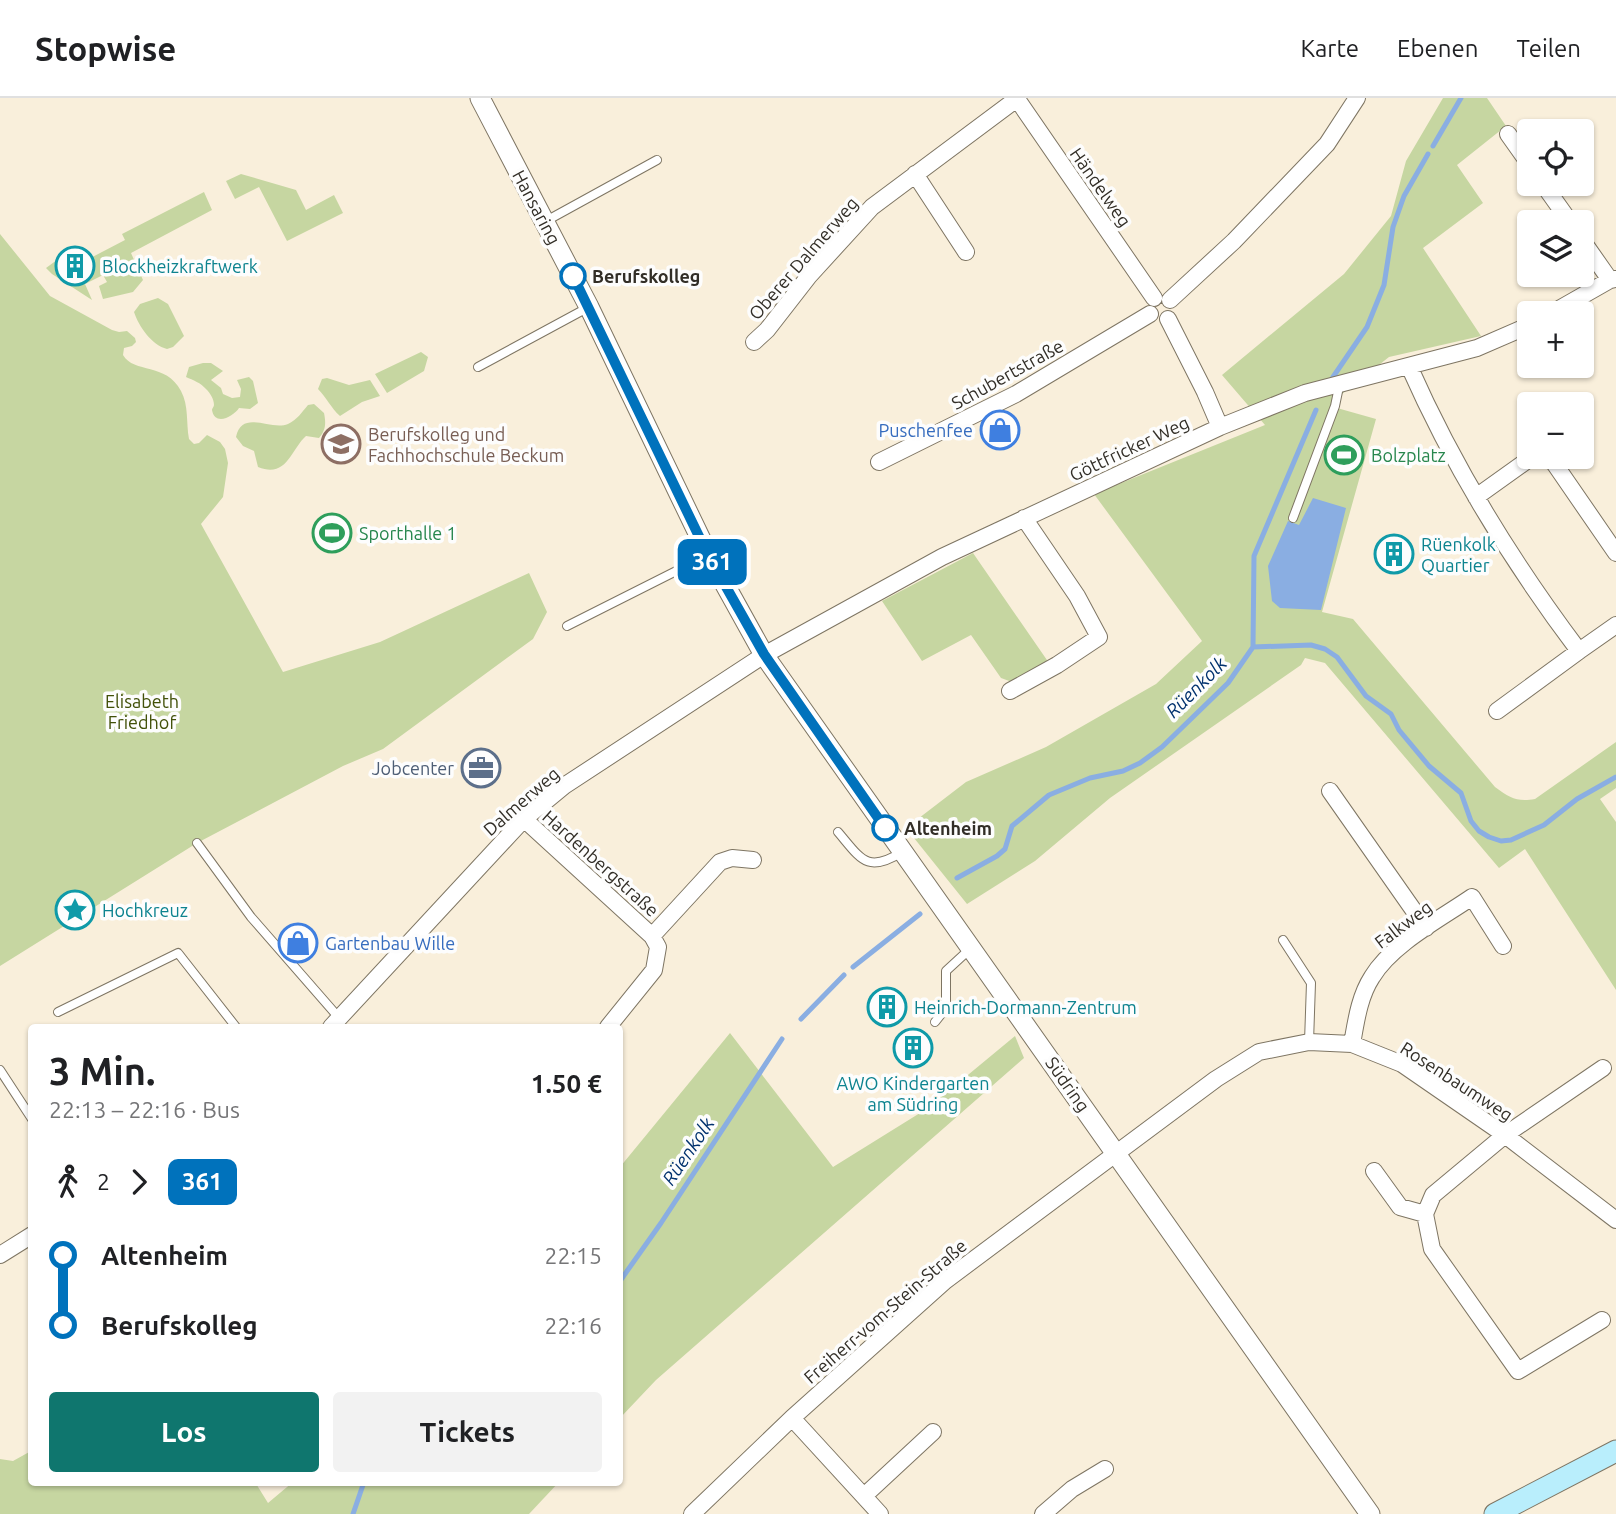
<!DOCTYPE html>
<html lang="de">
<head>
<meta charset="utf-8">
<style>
  :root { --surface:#fff; --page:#f2f2f2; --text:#202124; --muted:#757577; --line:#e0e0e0; --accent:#0f766e }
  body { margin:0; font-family:Ubuntu,sans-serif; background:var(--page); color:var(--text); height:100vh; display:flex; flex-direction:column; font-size:26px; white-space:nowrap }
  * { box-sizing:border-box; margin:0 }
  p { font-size:23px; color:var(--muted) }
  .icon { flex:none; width:38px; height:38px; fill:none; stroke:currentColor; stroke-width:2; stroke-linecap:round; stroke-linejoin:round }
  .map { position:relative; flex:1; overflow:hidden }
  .sheet { position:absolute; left:28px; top:926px; width:595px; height:462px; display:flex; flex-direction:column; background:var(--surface); border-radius:7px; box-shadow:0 2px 5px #0004 }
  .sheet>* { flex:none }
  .badge { padding:0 14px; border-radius:10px; font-size:24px; line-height:46px }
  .buttons { position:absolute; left:1517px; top:21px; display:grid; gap:14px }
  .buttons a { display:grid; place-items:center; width:77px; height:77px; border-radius:7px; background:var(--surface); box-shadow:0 2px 5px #0004; font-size:35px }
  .map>.badge { position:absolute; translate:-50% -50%; box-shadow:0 0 0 4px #fff }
  .legs { display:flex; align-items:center; gap:10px; height:77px; padding:0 21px; font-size:23px }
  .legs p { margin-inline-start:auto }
  .overview { display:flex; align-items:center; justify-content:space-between; height:119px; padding:0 21px }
  h1 { font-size:38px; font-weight:600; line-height:52px }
  .cta { display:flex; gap:14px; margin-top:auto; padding:14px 21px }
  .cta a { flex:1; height:80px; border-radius:7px; background:var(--accent); color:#fff; font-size:28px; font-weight:600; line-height:80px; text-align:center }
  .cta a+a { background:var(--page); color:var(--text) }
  ul { padding:0 21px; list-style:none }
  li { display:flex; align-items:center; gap:24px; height:70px; font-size:26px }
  li i { display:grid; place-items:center; width:10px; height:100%; margin:0 9px; background:currentColor }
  li i::after { content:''; width:18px; height:18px; margin:-9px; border:5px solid; border-radius:50%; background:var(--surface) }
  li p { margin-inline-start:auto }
  li:first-child i { background:linear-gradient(#0000 50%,currentColor 0) }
  li:last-child i { background:linear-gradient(currentColor 50%,#0000 0) }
  header { display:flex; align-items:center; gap:42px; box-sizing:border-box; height:98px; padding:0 35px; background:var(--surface); border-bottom:2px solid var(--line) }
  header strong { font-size:33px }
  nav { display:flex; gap:38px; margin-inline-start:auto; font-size:24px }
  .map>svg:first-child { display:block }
</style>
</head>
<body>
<header>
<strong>Stopwise</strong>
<nav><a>Karte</a><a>Ebenen</a><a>Teilen</a></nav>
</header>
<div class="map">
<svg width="1616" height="1416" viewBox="0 0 1616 1416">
  <rect width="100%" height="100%" fill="#f9efdb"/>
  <path fill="#c6d6a1" d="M1443 0H1487L1506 28 1457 67 1483 105 1423 150 1481 238 1389 259 1342 296 1337 310 1376 321 1322 514 1353 521 1495 689C1510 700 1517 704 1535 701L1616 644V690L1600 701 1616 724V892L1525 751 1499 770 1325 565 1305 560 1301 567 1110 700 1035 763 967 806 906 730 966 684 1046 649 1156 586 1202 543 1094 396 1265 327 1222 277 1344 176 1391 118 1406 63Z
    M241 76 296 92 306 112 334 97 343 115 287 143 259 89 235 101 226 83Z
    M204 94 212 112 131 155 143 182 133 194 103 201 99 188 107 184 103 177 85 186 92 202 52 176 46 170 61 159 70 175 80 170 79 166 125 142 122 136Z
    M0 136 50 198 112 232 119 234 127 233 135 240 136 244 132 248 124 250 123 257C134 276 166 264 181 293 189 308 186 325 189 341L194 346 199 345 207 337 220 344 225 351 228 365 223 399 201 426 283 574 380 544 529 475 547 514 533 541 383 651 343 668 197 745 0 868Z
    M158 200 168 206 184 238 173 249 167 251C152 247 139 229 134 214L140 206Z
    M421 254 428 259 424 273 387 295 375 276Z
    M203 265H211L223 273 211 282 221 290 223 296 232 300 240 299 241 291 237 282 249 279 253 283 258 305 250 311 239 310C234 318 215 329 212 312 212 310 214 309 214 307 214 301 210 295 206 291 201 285 193 282 186 279L189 269Z
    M327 280 349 287 370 282 380 298 362 304 340 318C331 310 327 300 318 291L322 281Z
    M314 306 324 315C326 325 326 332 319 340L306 338C291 351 287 381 258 369L254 353 243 348 236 339C242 311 270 333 288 326 297 322 302 314 308 307Z
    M973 455 1049 565 1012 584 1001 580 971 537 922 563 882 503Z
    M730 935 833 1069 928 1010 1015 938 1024 960 656 1282 620 1320V1069Z
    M31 1353 32 1384H255L268 1405 293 1384H559L529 1416H0V1361L13 1363Z"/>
  <path fill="#8aaee2" d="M1313 400 1346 410 1321 512 1280 510 1272 503 1268 468 1288 423 1299 427Z"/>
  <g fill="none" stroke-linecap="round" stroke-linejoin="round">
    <path stroke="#8aaee2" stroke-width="5" d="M1433 48 1461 0
      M1333 279 1367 229 1384 187 1393 129 1404 98 1428 56
      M1253 549 1311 547 1325 551 1337 559 1366 598 1391 616 1399 632 1429 668 1461 695 1471 723 1479 733 1489 739 1501 743 1511 742 1544 727 1577 701 1616 679
      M957 780 997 758 1005 751 1012 728 1049 697 1090 680 1123 673 1140 665 1162 649 1228 585 1253 549 1254 458 1316 312
      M853 869 920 816
      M801 921 844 877
      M620 1183 661 1125 782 941
      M353 1416 364 1384"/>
    <defs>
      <path id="service" d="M546 123 657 62
        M478 269 589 209
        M1293 420 1335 308 1340 284
        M567 528 708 457
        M838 734C861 761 867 776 902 754
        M197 745 251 819 340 921
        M1283 842 1311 885 1309 944
        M58 914 178 855 236 929
        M935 924 946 910V873L971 850
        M0 972 32 1021"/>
      <path id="minor" d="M1017 1 1154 200
        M1508 36 1530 67
        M915 76 966 154
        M1543 86 1570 124
        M1582 142 1610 182
        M1170 202 1234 143 1327 46 1357 0
        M1552 215 1610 182 1616 181
        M1168 221 1205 294 1220 329
        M754 244 767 232 809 178 872 109 1018 0
        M1409 268C1454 370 1512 464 1579 553L1616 527
        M1545 359 1554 365 1616 455
        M879 364 1016 296 1150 216
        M1476 399 1532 359
        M1010 593 1057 567 1099 539 1077 498 1024 420
        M1497 613 1579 553
        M1330 693 1426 830
        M524 721 652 838 658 849 654 872 608 929
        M652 838 720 764 732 760 753 762
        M331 929 524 721 564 688 764 557 942 459 1220 329 1305 295 1477 250 1530 227
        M1352 946C1356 924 1359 899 1372 879 1392 846 1440 821 1472 799L1503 848
        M1374 1073 1400 1109 1425 1116
        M0 1157 32 1137
        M1602 1222 1518 1273 1432 1151 1425 1116 1433 1097 1505 1037 1603 970
        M792 1320 880 1416
        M864 1398 933 1334
        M692 1416 792 1320 945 1183 1216 981 1259 954 1309 944 1352 946 1402 966 1505 1037 1616 1122
        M1043 1416 1072 1391 1105 1371"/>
      <path id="tertiary" d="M480 0 589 209 708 456 764 557 1370 1416"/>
      <path id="secondary" d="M1495 1416 1616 1353"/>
    </defs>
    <use href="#service" stroke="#7e7563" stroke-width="10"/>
    <use href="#minor" stroke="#7e7563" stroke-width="18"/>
    <use href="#tertiary" stroke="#7e7563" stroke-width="21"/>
    <use href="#secondary" stroke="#7e7563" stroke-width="23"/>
    <use href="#service" stroke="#fff" stroke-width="8"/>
    <use href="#minor" stroke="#fff" stroke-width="16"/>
    <use href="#tertiary" stroke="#fff" stroke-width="19"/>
    <use href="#secondary" stroke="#b9eefc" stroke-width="21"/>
  </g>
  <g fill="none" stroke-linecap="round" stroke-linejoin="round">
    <defs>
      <path id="line-1" d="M573 178 708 457 764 556 885 730"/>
    </defs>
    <use href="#line-1" stroke="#fff" stroke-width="16"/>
    <use href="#line-1" stroke="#0072bc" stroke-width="10"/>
  </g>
  <defs>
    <symbol id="building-ring" viewBox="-11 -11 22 22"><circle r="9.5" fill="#fdfdfd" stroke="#0f9aa8" stroke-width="1.5"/><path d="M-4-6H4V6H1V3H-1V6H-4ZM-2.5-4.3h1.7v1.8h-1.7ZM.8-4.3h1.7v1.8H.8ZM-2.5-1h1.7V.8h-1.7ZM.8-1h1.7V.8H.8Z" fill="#0f9aa8"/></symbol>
    <symbol id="shop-ring" viewBox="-11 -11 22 22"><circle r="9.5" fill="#fdfdfd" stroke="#3f7fe0" stroke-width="1.5"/><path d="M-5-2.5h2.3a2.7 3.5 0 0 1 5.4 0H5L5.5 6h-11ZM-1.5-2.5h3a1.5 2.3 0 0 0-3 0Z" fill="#3f7fe0"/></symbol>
    <symbol id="school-ring" viewBox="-11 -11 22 22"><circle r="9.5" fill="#fdfdfd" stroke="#8d6e63" stroke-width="1.5"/><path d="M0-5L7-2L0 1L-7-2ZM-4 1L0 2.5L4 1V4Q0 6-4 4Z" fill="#8d6e63"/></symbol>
    <symbol id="stadium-ring" viewBox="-11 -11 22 22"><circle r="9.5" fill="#fdfdfd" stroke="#2e9e5b" stroke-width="1.5"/><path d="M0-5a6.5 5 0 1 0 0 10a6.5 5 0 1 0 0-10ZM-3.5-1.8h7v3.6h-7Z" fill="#2e9e5b"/></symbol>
    <symbol id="office-ring" viewBox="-11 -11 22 22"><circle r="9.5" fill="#fdfdfd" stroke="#5c6f8a" stroke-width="1.5"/><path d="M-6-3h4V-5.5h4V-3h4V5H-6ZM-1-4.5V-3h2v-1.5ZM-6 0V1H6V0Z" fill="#5c6f8a"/></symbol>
    <symbol id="sight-ring" viewBox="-11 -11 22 22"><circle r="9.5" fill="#fdfdfd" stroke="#0f9aa8" stroke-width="1.5"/><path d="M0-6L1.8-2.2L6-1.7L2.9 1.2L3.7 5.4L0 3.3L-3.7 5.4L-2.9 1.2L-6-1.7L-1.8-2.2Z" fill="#0f9aa8"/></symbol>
  </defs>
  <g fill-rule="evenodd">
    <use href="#building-ring" x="53" y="146" width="44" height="44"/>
    <use href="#shop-ring" x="978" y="310" width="44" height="44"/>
    <use href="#school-ring" x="319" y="324" width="44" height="44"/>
    <use href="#stadium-ring" x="1322" y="335" width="44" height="44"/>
    <use href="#stadium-ring" x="310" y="413" width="44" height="44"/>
    <use href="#building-ring" x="1372" y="434" width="44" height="44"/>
    <use href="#office-ring" x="459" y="648" width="44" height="44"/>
    <use href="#sight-ring" x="53" y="790" width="44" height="44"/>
    <use href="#shop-ring" x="276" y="823" width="44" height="44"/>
    <use href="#building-ring" x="865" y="887" width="44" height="44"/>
    <use href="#building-ring" x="891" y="928" width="44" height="44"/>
  </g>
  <g fill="#fff" stroke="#0072bc" stroke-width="3.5">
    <circle cx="573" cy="178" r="12"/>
    <circle cx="885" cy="730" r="12"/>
  </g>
  <g text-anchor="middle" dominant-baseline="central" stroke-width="7" stroke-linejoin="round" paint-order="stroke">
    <g font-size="18" fill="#322e27" stroke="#fdfdfd">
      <text transform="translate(1101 89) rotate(55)">Händelweg</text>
      <text transform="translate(537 109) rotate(62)">Hansaring</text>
      <text transform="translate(803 160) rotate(-49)">Oberer Dalmerweg</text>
      <text transform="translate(1007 276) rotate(-29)">Schubertstraße</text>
      <text transform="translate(1129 350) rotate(-25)">Göttfricker Weg</text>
      <text transform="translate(521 703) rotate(-41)">Dalmerweg</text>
      <text transform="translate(601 765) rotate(42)">Hardenbergstraße</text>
      <text transform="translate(1403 826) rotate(-37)">Falkweg</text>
      <text transform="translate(1457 983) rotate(33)">Rosenbaumweg</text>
      <text transform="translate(1068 986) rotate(55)">Südring</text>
      <text transform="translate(885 1213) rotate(-41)">Freiherr-vom-Stein-Straße</text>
    </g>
    <g font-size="18" fill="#0d838f" stroke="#fdfdfd" text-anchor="start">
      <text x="102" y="168">Blockheizkraftwerk</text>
      <text x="1421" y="446">Rüenkolk<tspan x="1421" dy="21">Quartier</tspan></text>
      <text x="102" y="812">Hochkreuz</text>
      <text x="914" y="909">Heinrich-Dormann-Zentrum</text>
      <text x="913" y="985" text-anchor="middle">AWO Kindergarten<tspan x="913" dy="21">am Südring</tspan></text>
    </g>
    <g font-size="18" font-weight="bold" fill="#322e27" stroke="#fdfdfd" text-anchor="start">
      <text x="592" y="178">Berufskolleg</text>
      <text x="904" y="730">Altenheim</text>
    </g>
    <g font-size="18" fill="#366cbe" stroke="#fdfdfd" text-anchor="end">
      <text x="973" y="332">Puschenfee</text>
      <text x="325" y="845" text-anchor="start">Gartenbau Wille</text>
    </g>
    <g font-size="18" fill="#785e54" stroke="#fdfdfd" text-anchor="start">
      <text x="368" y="336">Berufskolleg und<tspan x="368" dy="21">Fachhochschule Beckum</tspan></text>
    </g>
    <g font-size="18" fill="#27864d" stroke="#fdfdfd" text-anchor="start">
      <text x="1371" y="357">Bolzplatz</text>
      <text x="359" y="435">Sporthalle 1</text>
    </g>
    <g font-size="18" fill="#425109" stroke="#fdfdfd">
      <text x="142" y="603">Elisabeth<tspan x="142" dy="21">Friedhof</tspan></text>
    </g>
    <g font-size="18" fill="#4e5e75" stroke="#fdfdfd" text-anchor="end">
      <text x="454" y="670">Jobcenter</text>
    </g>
    <g font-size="19" font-style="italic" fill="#02326e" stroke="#fdfdfd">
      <text transform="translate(1196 589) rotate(-45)">Rüenkolk</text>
      <text transform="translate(688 1053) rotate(-56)">Rüenkolk</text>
    </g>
  </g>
</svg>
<div class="buttons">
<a><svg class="icon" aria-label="locate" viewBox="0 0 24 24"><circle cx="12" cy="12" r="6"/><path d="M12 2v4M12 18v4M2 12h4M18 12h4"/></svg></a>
<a><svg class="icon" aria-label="layers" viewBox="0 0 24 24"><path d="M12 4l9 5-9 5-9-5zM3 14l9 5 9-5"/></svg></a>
<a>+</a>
<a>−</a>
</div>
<b class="badge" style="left:712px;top:464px;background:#0072bc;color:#fff">361</b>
<section class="sheet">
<div class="overview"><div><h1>3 Min.</h1><p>22:13 – 22:16 · Bus</p></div><b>1.50 €</b></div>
<div class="legs"><svg class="icon" aria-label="walk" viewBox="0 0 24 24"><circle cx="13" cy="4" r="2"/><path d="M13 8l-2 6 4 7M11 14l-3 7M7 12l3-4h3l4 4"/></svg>2<svg class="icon" aria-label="forward" viewBox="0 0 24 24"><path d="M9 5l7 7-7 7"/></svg><b class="badge" style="background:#0072bc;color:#fff">361</b></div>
<ul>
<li><i style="color:#0072bc"></i><b>Altenheim</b><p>22:15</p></li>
<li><i style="color:#0072bc"></i><b>Berufskolleg</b><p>22:16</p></li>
</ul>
<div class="cta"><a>Los</a><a>Tickets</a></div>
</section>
</div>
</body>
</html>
